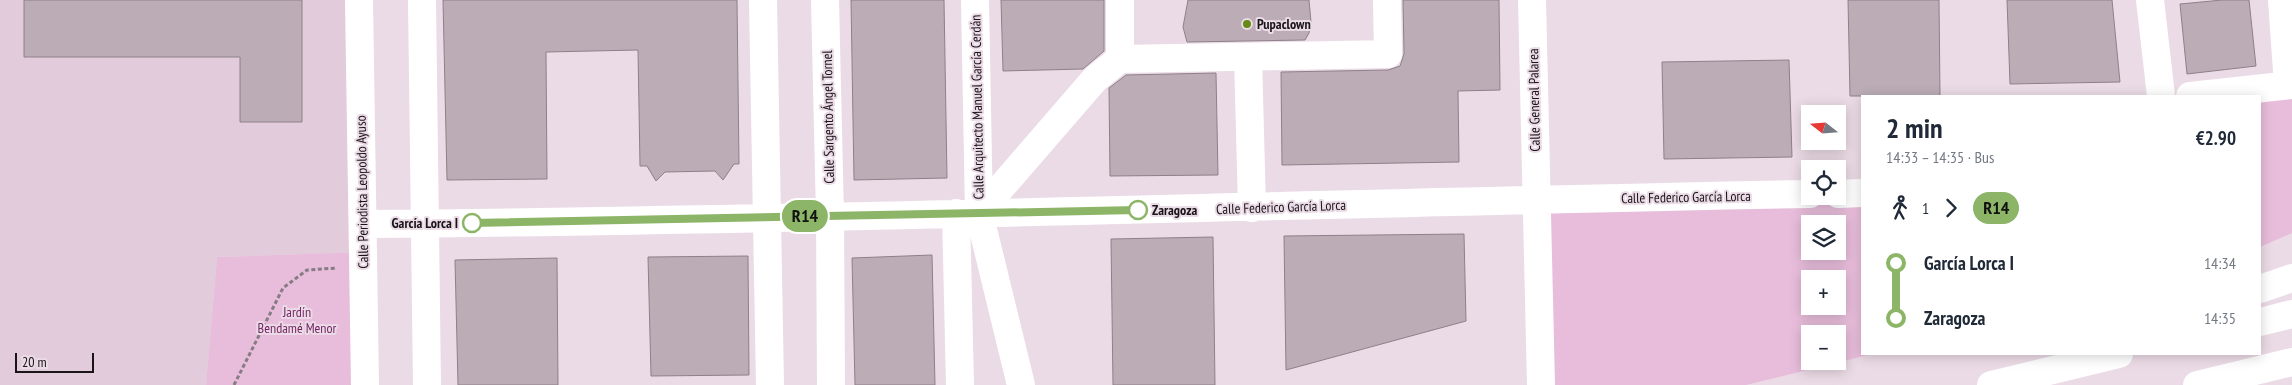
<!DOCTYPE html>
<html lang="en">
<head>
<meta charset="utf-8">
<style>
  :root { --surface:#fff; --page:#f6f6f7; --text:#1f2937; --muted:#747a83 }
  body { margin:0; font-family:"PT Sans Narrow",sans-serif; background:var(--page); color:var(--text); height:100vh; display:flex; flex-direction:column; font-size:19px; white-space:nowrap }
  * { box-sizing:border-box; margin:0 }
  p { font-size:16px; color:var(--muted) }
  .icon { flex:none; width:28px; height:28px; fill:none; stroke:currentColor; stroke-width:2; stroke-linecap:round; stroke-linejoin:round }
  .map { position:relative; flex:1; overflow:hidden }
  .details { position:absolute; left:1861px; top:95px; width:400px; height:260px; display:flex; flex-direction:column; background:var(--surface); border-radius:0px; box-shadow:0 2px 12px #0003 }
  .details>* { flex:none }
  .badge { padding:0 10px; border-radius:16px; font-size:18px; line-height:32px }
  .needle { width:32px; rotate:287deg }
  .fabs { position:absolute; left:1801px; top:105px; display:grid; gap:10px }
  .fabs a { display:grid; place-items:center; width:45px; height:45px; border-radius:0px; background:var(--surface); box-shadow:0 2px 12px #0003; font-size:25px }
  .scale { position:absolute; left:15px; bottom:12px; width:79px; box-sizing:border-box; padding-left:5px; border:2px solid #191418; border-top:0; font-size:14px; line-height:18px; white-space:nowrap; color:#191418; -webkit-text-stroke:4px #ebdbe6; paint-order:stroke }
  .map>.badge { position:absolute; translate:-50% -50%; box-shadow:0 0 0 2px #fff }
  .legs { display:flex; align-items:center; gap:8px; height:55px; padding:0 25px; font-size:16px }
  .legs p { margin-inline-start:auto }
  .overview { display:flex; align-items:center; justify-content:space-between; height:85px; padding:0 25px }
  h1 { font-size:28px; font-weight:600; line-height:38px }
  ul { padding:0 25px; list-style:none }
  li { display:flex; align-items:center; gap:18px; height:55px; font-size:19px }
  li i { display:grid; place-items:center; width:8px; height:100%; margin:0 6px; background:currentColor }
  li i::after { content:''; width:12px; height:12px; margin:-6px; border:4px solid; border-radius:50%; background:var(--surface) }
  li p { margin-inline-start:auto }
  li:first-child i { background:linear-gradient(#0000 50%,currentColor 0) }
  li:last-child i { background:linear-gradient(currentColor 50%,#0000 0) }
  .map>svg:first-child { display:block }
</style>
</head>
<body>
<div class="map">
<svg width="2292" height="385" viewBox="0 0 2292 385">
  <rect width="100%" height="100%" fill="#ebdbe6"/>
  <path fill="#e2ccdb" d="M0 0H359L364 252 217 257 206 385H0Z"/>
  <path fill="#e8bddb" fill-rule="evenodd" d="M2292 85V233L2260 247V96Z
    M1862 193V354H1872L1746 385H1541L1536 199 1838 196ZM1810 224H1838V251H1810ZM1810 279H1838V306H1810ZM1810 334H1838V361H1810Z
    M364 252 365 385H206L217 257Z"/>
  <path fill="#bbacb6" stroke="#8e808a" d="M24 0H302V122H240V57H24Z
    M443 0H737L739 164H734L723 180 715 171 665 172 656 181 647 166H640L638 50 546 52 547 179 447 180Z
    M851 0H944L947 178 854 180Z
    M1001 0H1104V51L1083 69 1003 71Z
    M1188 0H1309L1311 22 1309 33 1305 40 1187 42 1183 27Z
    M1403 0H1499L1500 90 1458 91 1459 162 1282 165 1281 72 1388 70 1400 66 1404 54Z
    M1848 0H1939L1940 96H1850Z
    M2007 0H2112L2120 82 2010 84Z
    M2222 0H2249L2256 66 2187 74 2180 4Z
    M1789 60 1792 157 1664 159 1662 62Z
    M1216 73 1218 175 1110 176 1109 88 1126 75Z
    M1464 234 1466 321 1286 370 1284 236Z
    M1213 237 1215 385H1113L1111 239Z
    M932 255 935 385H855L852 258Z
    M748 256 749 375 651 376 648 257Z
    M557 258 558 385H458L455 260Z"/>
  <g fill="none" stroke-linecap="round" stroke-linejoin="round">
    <path stroke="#867c83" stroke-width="3" stroke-dasharray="4 2.5" stroke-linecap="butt" d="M234 385 283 288 307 270 337 268"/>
    <path stroke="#fff" stroke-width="28" d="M359 0 365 385
      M422 0 427 385
      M763 0 770 385
      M825 0 830 216 831 385
      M975 0 979 213 1021 385
      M1120 0V59L1388 54 1387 0
      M1532 0 1541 385
      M2150 0 2161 96
      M2282 0 2288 85
      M1248 57 1252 208
      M2190 96 2292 85
      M1838 194 1862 193
      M956 213 960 385
      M979 213 1095 79 1120 59
      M363 224C845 220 1328 203 1810 194"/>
    <path stroke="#fff" stroke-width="28" d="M2260 289 2292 278
      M2260 322 2292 314
      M1991 385 2119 354
      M2197 385 2292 362"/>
  </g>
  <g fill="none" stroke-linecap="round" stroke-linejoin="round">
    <defs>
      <path id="line-1" d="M472 223 1138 210"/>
    </defs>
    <use href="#line-1" stroke="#fff" stroke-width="11"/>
    <use href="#line-1" stroke="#8db567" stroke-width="8"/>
  </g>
  <circle fill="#658b16" stroke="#ebdbe6" stroke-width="2" cx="1247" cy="24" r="5"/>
  <g fill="#fff" stroke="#8db567" stroke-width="2.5">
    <circle cx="1138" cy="210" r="9"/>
    <circle cx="472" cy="223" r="9"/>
  </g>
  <g text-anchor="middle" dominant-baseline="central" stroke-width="4" stroke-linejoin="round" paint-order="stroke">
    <g font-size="14" font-weight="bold" fill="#191418" stroke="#ebdbe6" text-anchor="start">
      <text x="1257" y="24">Pupaclown</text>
    </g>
    <g font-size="14" fill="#191418" stroke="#ebdbe6">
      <text transform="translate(1534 100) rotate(-91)">Calle General Palarea</text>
      <text transform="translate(977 107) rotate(-91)">Calle Arquitecto Manuel García Cerdán</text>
      <text transform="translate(828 117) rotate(-91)">Calle Sargento Ángel Tornel</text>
      <text transform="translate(362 192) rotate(-91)">Calle Periodista Leopoldo Ayuso</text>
      <text transform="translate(1686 197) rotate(-1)">Calle Federico García Lorca</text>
      <text transform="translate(1281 207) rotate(-2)">Calle Federico García Lorca</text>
    </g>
    <g font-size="14" font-weight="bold" fill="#191418" stroke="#ebdbe6" text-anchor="start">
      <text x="1152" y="210">Zaragoza</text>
      <text x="458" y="223" text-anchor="end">García Lorca I</text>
    </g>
    <g font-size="14" fill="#752665" stroke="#ebdbe6">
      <text x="297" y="312">Jardín<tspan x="297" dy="16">Bendamé Menor</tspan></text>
    </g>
  </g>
</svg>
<div class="fabs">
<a><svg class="needle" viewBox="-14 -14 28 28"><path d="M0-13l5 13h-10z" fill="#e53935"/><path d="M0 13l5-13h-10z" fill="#747a83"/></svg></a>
<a><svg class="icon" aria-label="locate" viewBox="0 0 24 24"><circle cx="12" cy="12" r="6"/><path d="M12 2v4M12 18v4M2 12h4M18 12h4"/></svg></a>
<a><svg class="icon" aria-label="layers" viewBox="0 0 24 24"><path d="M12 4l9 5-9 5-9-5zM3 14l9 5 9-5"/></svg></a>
<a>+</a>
<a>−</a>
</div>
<div class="scale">20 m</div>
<b class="badge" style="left:805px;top:216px;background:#8db567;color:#111">R14</b>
<section class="details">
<div class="overview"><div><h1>2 min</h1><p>14:33 – 14:35 · Bus</p></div><b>€2.90</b></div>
<div class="legs"><svg class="icon" aria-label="walk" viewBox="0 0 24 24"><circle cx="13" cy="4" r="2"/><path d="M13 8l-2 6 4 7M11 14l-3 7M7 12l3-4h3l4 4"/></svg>1<svg class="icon" aria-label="forward" viewBox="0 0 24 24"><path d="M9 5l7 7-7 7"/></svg><b class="badge" style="background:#8db567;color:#111">R14</b></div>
<ul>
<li><i style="color:#8db567"></i><b>García Lorca I</b><p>14:34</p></li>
<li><i style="color:#8db567"></i><b>Zaragoza</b><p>14:35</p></li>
</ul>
</section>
</div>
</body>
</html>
